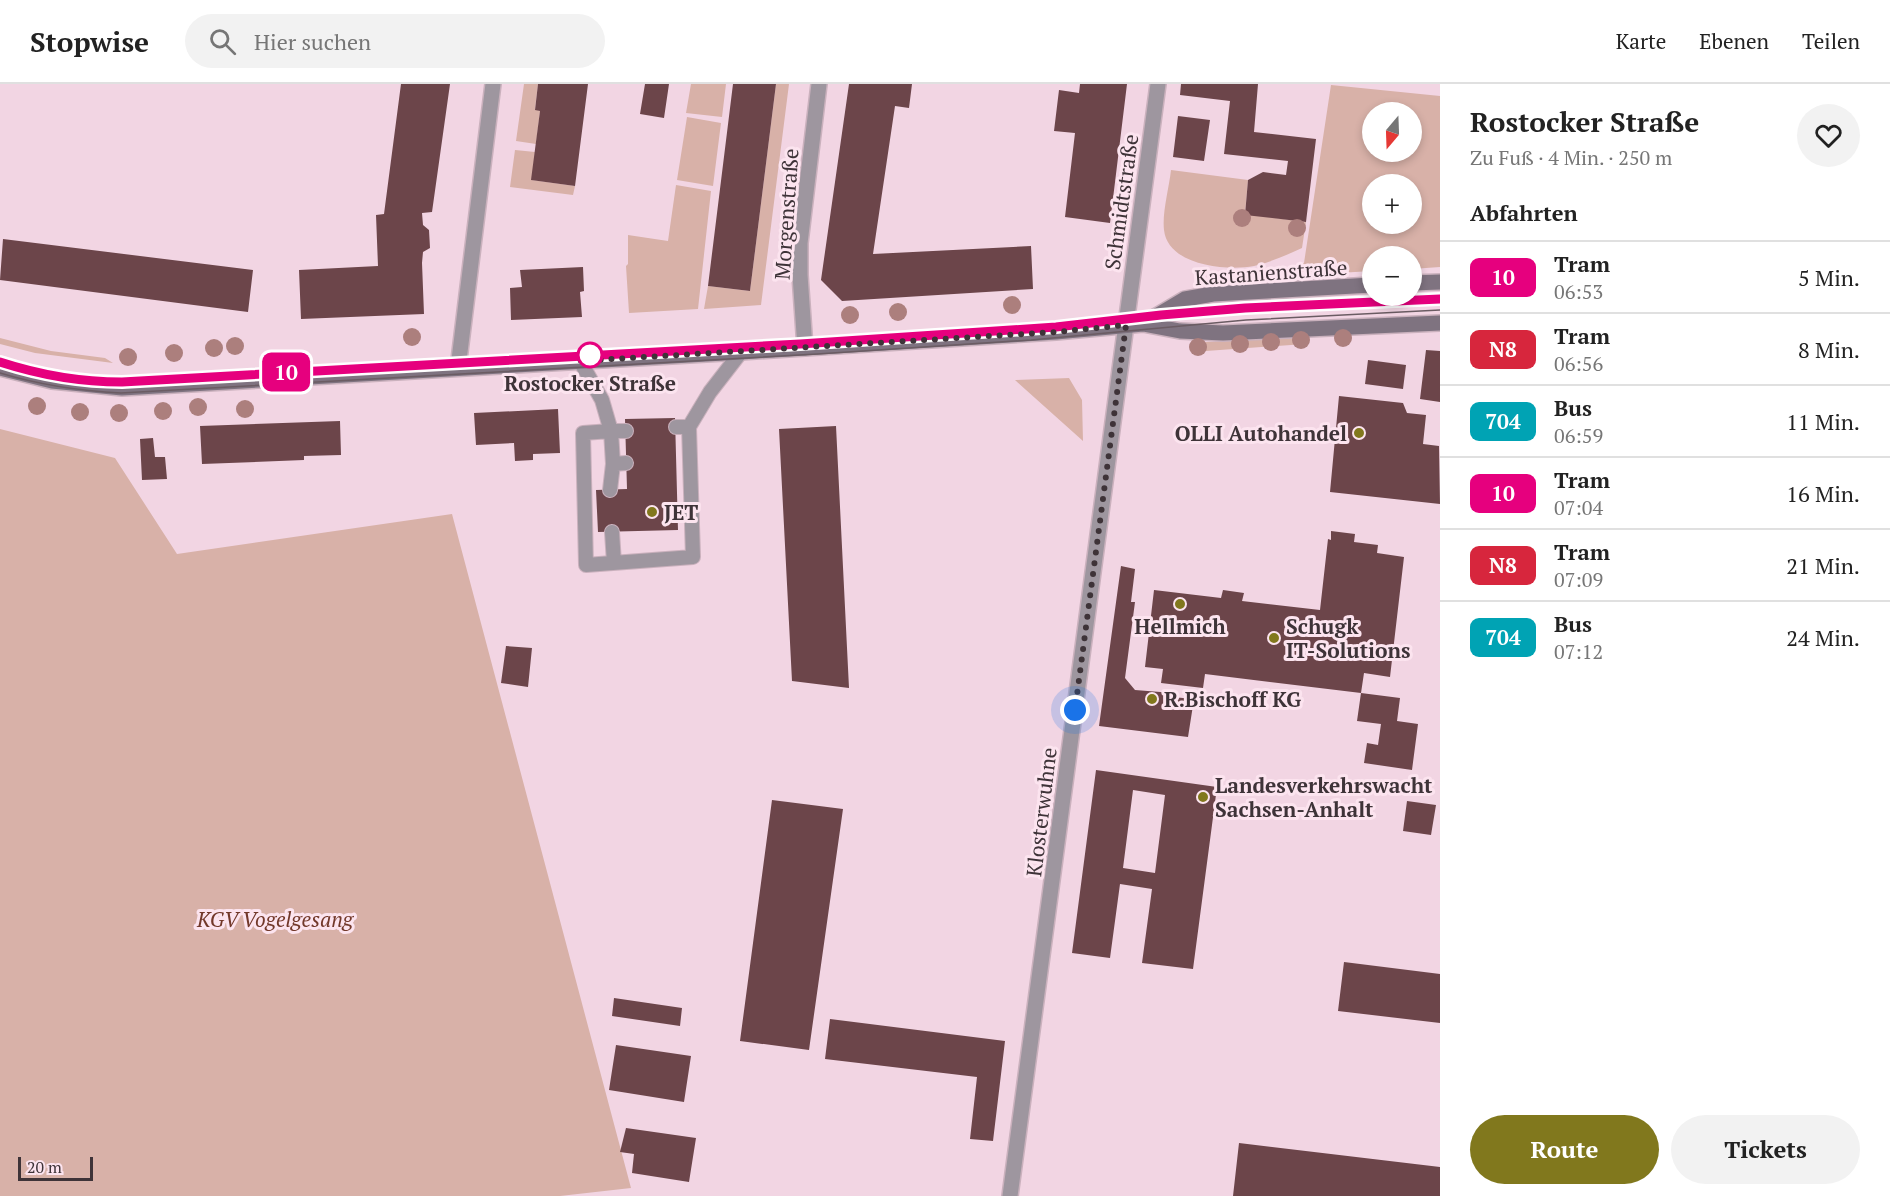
<!DOCTYPE html>
<html lang="de">
<head>
<meta charset="utf-8">
<style>
  :root { --surface:#fff; --page:#f2f2f2; --text:#222; --muted:#767676; --line:#e0e0e0; --accent:#81781d }
  body { margin:0; font-family:"PT Serif",serif; background:var(--page); color:var(--text); height:100vh; display:flex; flex-direction:column; font-size:22px; white-space:nowrap }
  * { box-sizing:border-box; margin:0 }
  p { font-size:20px; color:var(--muted) }
  .icon { flex:none; width:33px; height:33px; fill:none; stroke:currentColor; stroke-width:2; stroke-linecap:round; stroke-linejoin:round }
  .map { position:relative; flex:1; overflow:hidden }
  .sheet { display:flex; flex-direction:column; background:var(--surface); width:450px }
  .sheet>* { flex:none }
  .badge { padding:0 12px; border-radius:9px; font-size:21px; line-height:39px }
  .needle { width:39px; rotate:199deg }
  .controls { position:absolute; left:1362px; top:18px; display:grid; gap:12px }
  .controls a { display:grid; place-items:center; width:60px; height:60px; border-radius:50%; background:var(--surface); box-shadow:0 3px 9px #0003; font-size:30px }
  .scale { position:absolute; left:18px; bottom:15px; width:75px; box-sizing:border-box; padding-left:6px; border:3px solid #3e3338; border-top:0; font-size:16px; line-height:21px; white-space:nowrap; color:#3e3338; -webkit-text-stroke:4px #fce4ef; paint-order:stroke }
  .you { position:absolute; width:30px; height:30px; margin:-15px; border:4px solid #fff; border-radius:50%; background:#1a73e8; box-shadow:0 0 0 9px #1a73e833 }
  .map>.badge { position:absolute; translate:-50% -50%; box-shadow:0 0 0 3px #fff }
  h2 { padding:0 30px; font-size:22px; line-height:54px }
  .round { display:grid; place-items:center; flex:none; width:63px; height:63px; border-radius:32px; background:var(--page) }
  .summary { display:flex; align-items:center; justify-content:space-between; height:102px; padding:0 30px }
  h1 { font-size:28px; font-weight:800; line-height:45px }
  .action { display:flex; gap:12px; margin-top:auto; padding:12px 30px }
  .action a { flex:1; height:69px; border-radius:36px; background:var(--accent); color:#fff; font-size:24px; font-weight:800; line-height:69px; text-align:center }
  .action a+a { background:var(--page); color:var(--text) }
  ul { padding:0; list-style:none }
  li { display:flex; align-items:center; gap:18px; height:72px; padding:0 30px; border-top:2px solid var(--line) }
  li div { flex:1 }
  li b { display:block; font-size:22px }
  li em { font-style:normal }
  li .badge { min-width:66px; font-weight:700; text-align:center }
  header { display:flex; align-items:center; gap:36px; box-sizing:border-box; height:84px; padding:0 30px; background:var(--surface); border-bottom:2px solid var(--line) }
  header strong { font-size:28px }
  nav { display:flex; gap:33px; margin-inline-start:auto; font-size:21px }
  .search { width:420px; height:54px; background:var(--page); display:flex; align-items:center; gap:15px; box-sizing:border-box; padding:0 21px; border-radius:33px; color:var(--muted); font-size:22px }
  main { display:flex; flex:1; min-height:0 }
  .map>svg:first-child { display:block }
</style>
</head>
<body>
<header>
<strong>Stopwise</strong>
<div class="search"><svg class="icon" aria-label="search" viewBox="0 0 24 24"><circle cx="10" cy="10" r="6"/><path d="M15 15l6 6"/></svg>Hier suchen</div>
<nav><a>Karte</a><a>Ebenen</a><a>Teilen</a></nav>
</header>
<main>
<div class="map">
<svg width="1440" height="1112" viewBox="0 0 1440 1112">
  <rect width="100%" height="100%" fill="#f2d5e3"/>
  <path fill="#d8b1a8" fill-rule="evenodd" d="M524 0H538L535 25 540 27 536 60 516 57Z
    M691 0H726L722 33 686 29Z
    M776 0H789L761 221 704 225 708 202 750 207Z
    M1331 1 1440 12V183L1412 185V172H1372V187L1269 193 1304 179ZM1372 28H1412V68H1372ZM1372 100H1412V140H1372Z
    M687 33 721 39 713 102 677 96Z
    M515 66 535 68 532 96 575 102 573 111 510 103Z
    M1171 86 1248 96 1245 130 1306 138 1302 164C1287 171 1271 178 1254 182 1227 187 1168 182 1164 146 1162 129 1169 104 1171 86Z
    M676 101 711 107 698 225 629 229 626 182 628 180V151L668 157Z
    M1305 252V260L1192 268 1190 259Z
    M0 254 51 267 105 274 113 279 35 269 0 260Z
    M1069 294 1082 316 1083 357 1015 296Z
    M0 345 115 374 177 470 452 430 631 1104 560 1112H0Z"/>
  <path fill="#6c454a" fill-rule="evenodd" d="M401 0H450L432 128 422 129 423 141 429 146 430 164 423 168 422 179 424 230 301 235 299 186 378 182 376 131 384 130Z
    M538 0H588L575 102 531 96 540 27 535 26Z
    M645 0H669L664 34 640 30Z
    M733 0H776L750 207 708 202Z
    M849 0H912L909 24 895 22 873 170 1031 162 1033 205 842 217 821 196Z
    M1080 0H1127L1110 139 1065 133 1075 49 1054 47 1059 6 1079 9Z
    M1181 0H1258L1254 48 1316 55 1306 138 1245 131 1248 96 1263 88 1286 91 1288 77 1224 70 1230 17 1180 11Z
    M1178 32 1210 36 1204 77 1173 73Z
    M3 155 253 186 248 228 0 196Z
    M583 183 584 207 580 208 582 233 511 236 510 204 522 203 520 186Z
    M1426 266 1440 267V318L1420 315Z
    M1368 276 1406 281 1403 305 1365 300Z
    M1339 312 1403 319 1407 329 1426 331 1423 360 1439 362 1440 420 1330 408Z
    M558 325 560 369 533 370V376L515 377 514 359 476 361 474 329Z
    M675 334 678 446 598 448 596 406 627 405 625 335Z
    M340 337 341 371 304 372V376L202 380 200 342Z
    M836 342 848 584 849 604 792 597 779 345Z
    M153 354 155 373H165L167 395 142 396 140 355Z
    M1331 447 1355 450 1354 458 1378 461 1377 469 1404 473 1390 593 1364 589 1361 609 1205 590 1203 604 1161 599 1163 585 1145 583 1154 506 1221 514 1223 506 1244 509 1242 517 1320 526 1328 455 1331 456Z
    M1121 482 1135 485 1131 518H1135L1125 594 1135 606 1173 609 1172 613 1194 615 1188 653 1099 642Z
    M506 562 532 564 528 603 501 599Z
    M1361 609 1400 614 1397 637 1418 640 1412 686 1364 679 1367 659 1378 661 1381 640 1357 637Z
    M1096 686 1217 703 1193 885 1142 879 1152 805 1120 800 1110 874 1072 869ZM1133 706 1165 711 1155 789 1123 784Z
    M772 716 843 725 809 966 740 957Z
    M1407 717 1436 721 1431 751 1403 747Z
    M1344 878 1440 890V939L1338 927Z
    M614 914 682 924 680 942 612 932Z
    M830 935 1005 957 993 1057 970 1055 977 993 825 975Z
    M616 961 691 972 684 1018 609 1006Z
    M626 1044 696 1054 689 1098 632 1089 634 1070 620 1068Z
    M1239 1059 1440 1083V1112H1233Z"/>
  <g fill="none" stroke-linecap="round" stroke-linejoin="round">
    <defs>
      <path id="lane" d="M580 277 602 316 611 347H626
        M676 343H689L710 308 741 268
        M626 379 613 380 611 347 583 349 586 481 693 473 689 343
        M610 406 613 380
        M612 448 614 479"/>
      <path id="street" d="M805 264 800 191V159L819 0
        M458 284 493 0
        M1010 1112 1158 0"/>
      <path id="secondary" d="M1412 199 1440 198
        M1143 240 1185 215 1213 210 1372 201
        M0 284 52 297 122 304 741 268 1056 248 1143 240 1180 247 1223 249 1440 239"/>
    </defs>
    <use href="#lane" stroke="#cab1bd" stroke-width="16"/>
    <use href="#street" stroke="#cab1bd" stroke-width="18"/>
    <use href="#secondary" stroke="#cab1bd" stroke-width="18"/>
    <use href="#lane" stroke="#9e969f" stroke-width="14"/>
    <use href="#street" stroke="#9e969f" stroke-width="15"/>
    <use href="#secondary" stroke="#7f7380" stroke-width="15"/>
    <path stroke="#6b5c63" stroke-width="1.5" d="M0 278C40 291 80 298 122 298L800 260 1056 243 1161 231 1245 224 1440 215
      M0 289C40 301 79 307 121 309L817 270 1031 256 1246 236 1440 226"/>
  </g>
  <g fill="#ac7f7d">
    <circle cx="1242" cy="134" r="9"/>
    <circle cx="1297" cy="144" r="9"/>
    <circle cx="1012" cy="221" r="9"/>
    <circle cx="898" cy="228" r="9"/>
    <circle cx="850" cy="231" r="9"/>
    <circle cx="412" cy="253" r="9"/>
    <circle cx="1343" cy="254" r="9"/>
    <circle cx="1301" cy="256" r="9"/>
    <circle cx="1271" cy="258" r="9"/>
    <circle cx="1240" cy="260" r="9"/>
    <circle cx="235" cy="262" r="9"/>
    <circle cx="1198" cy="263" r="9"/>
    <circle cx="214" cy="264" r="9"/>
    <circle cx="174" cy="269" r="9"/>
    <circle cx="128" cy="273" r="9"/>
    <circle cx="37" cy="322" r="9"/>
    <circle cx="198" cy="323" r="9"/>
    <circle cx="245" cy="325" r="9"/>
    <circle cx="163" cy="327" r="9"/>
    <circle cx="80" cy="328" r="9"/>
    <circle cx="119" cy="329" r="9"/>
  </g>
  <g fill="none" stroke-linecap="round" stroke-linejoin="round">
    <defs>
      <path id="line" d="M0 278C40 291 80 298 122 298L800 260 1056 243 1161 231 1245 224 1440 215"/>
    </defs>
    <use href="#line" stroke="#fff" stroke-width="14"/>
    <use href="#line" stroke="#e6007e" stroke-width="9"/>
    <path stroke="#3e3338" stroke-width="6" stroke-dasharray="0 10.8" d="M590 271 580 277 1056 248 1126 241 1075 626"/>
  </g>
  <circle fill="#fff" stroke="#e6007e" stroke-width="3" cx="590" cy="271" r="12"/>
  <g fill="#81781d" stroke="#fce4ef" stroke-width="2">
    <circle cx="1359" cy="349" r="6"/>
    <circle cx="652" cy="428" r="6"/>
    <circle cx="1180" cy="520" r="6"/>
    <circle cx="1274" cy="554" r="6"/>
    <circle cx="1152" cy="615" r="6"/>
    <circle cx="1203" cy="713" r="6"/>
  </g>
  <g text-anchor="middle" dominant-baseline="central" stroke-width="6" stroke-linejoin="round" paint-order="stroke">
    <g font-size="21" fill="#3e3338" stroke="#fce4ef">
      <text transform="translate(1121 118) rotate(-82)">Schmidtstraße</text>
      <text transform="translate(786 130) rotate(-86)">Morgenstraße</text>
      <text transform="translate(1271 188) rotate(-4)">Kastanienstraße</text>
      <text transform="translate(1041 728) rotate(-83)">Klosterwuhne</text>
    </g>
    <g font-size="21" font-weight="bold" fill="#3e3338" stroke="#fce4ef">
      <text x="590" y="299">Rostocker Straße</text>
    </g>
    <g font-size="21" font-weight="bold" fill="#3e3338" stroke="#fce4ef" text-anchor="start">
      <text x="1347" y="349" text-anchor="end">OLLI Autohandel</text>
      <text x="664" y="428">JET</text>
      <text x="1180" y="542" text-anchor="middle">Hellmich</text>
      <text x="1286" y="542">Schugk<tspan x="1286" dy="24">IT-Solutions</tspan></text>
      <text x="1164" y="615">R.Bischoff KG</text>
      <text x="1215" y="701">Landesverkehrswacht<tspan x="1215" dy="24">Sachsen-Anhalt</tspan></text>
    </g>
    <g font-size="21" font-style="italic" fill="#72382a" stroke="#fce4ef">
      <text x="275" y="835">KGV Vogelgesang</text>
    </g>
  </g>
</svg>
<div class="controls">
<a><svg class="needle" viewBox="-14 -14 28 28"><path d="M0-13l5 13h-10z" fill="#e53935"/><path d="M0 13l5-13h-10z" fill="#767676"/></svg></a>
<a>+</a>
<a>−</a>
</div>
<div class="scale">20 m</div>
<div class="you" style="left:1075px;top:626px"></div>
<b class="badge" style="left:286px;top:288px;background:#e6007e;color:#fff">10</b>
</div>
<section class="sheet">
<div class="summary"><div><h1>Rostocker Straße</h1><p>Zu Fuß · 4 Min. · 250 m</p></div><a class="round"><svg class="icon" aria-label="heart" viewBox="0 0 24 24"><path d="M12 20l-8-8c-3-5 5-10 8-4 3-6 11-1 8 4z"/></svg></a></div>
<h2>Abfahrten</h2>
<ul>
<li><span class="badge" style="background:#e6007e;color:#fff">10</span><div><b>Tram</b><p>06:53</p></div><em>5 Min.</em></li>
<li><span class="badge" style="background:#d7263d;color:#fff">N8</span><div><b>Tram</b><p>06:56</p></div><em>8 Min.</em></li>
<li><span class="badge" style="background:#00a3b4;color:#fff">704</span><div><b>Bus</b><p>06:59</p></div><em>11 Min.</em></li>
<li><span class="badge" style="background:#e6007e;color:#fff">10</span><div><b>Tram</b><p>07:04</p></div><em>16 Min.</em></li>
<li><span class="badge" style="background:#d7263d;color:#fff">N8</span><div><b>Tram</b><p>07:09</p></div><em>21 Min.</em></li>
<li><span class="badge" style="background:#00a3b4;color:#fff">704</span><div><b>Bus</b><p>07:12</p></div><em>24 Min.</em></li>
</ul>
<div class="action"><a>Route</a><a>Tickets</a></div>
</section>
</main>
</body>
</html>
